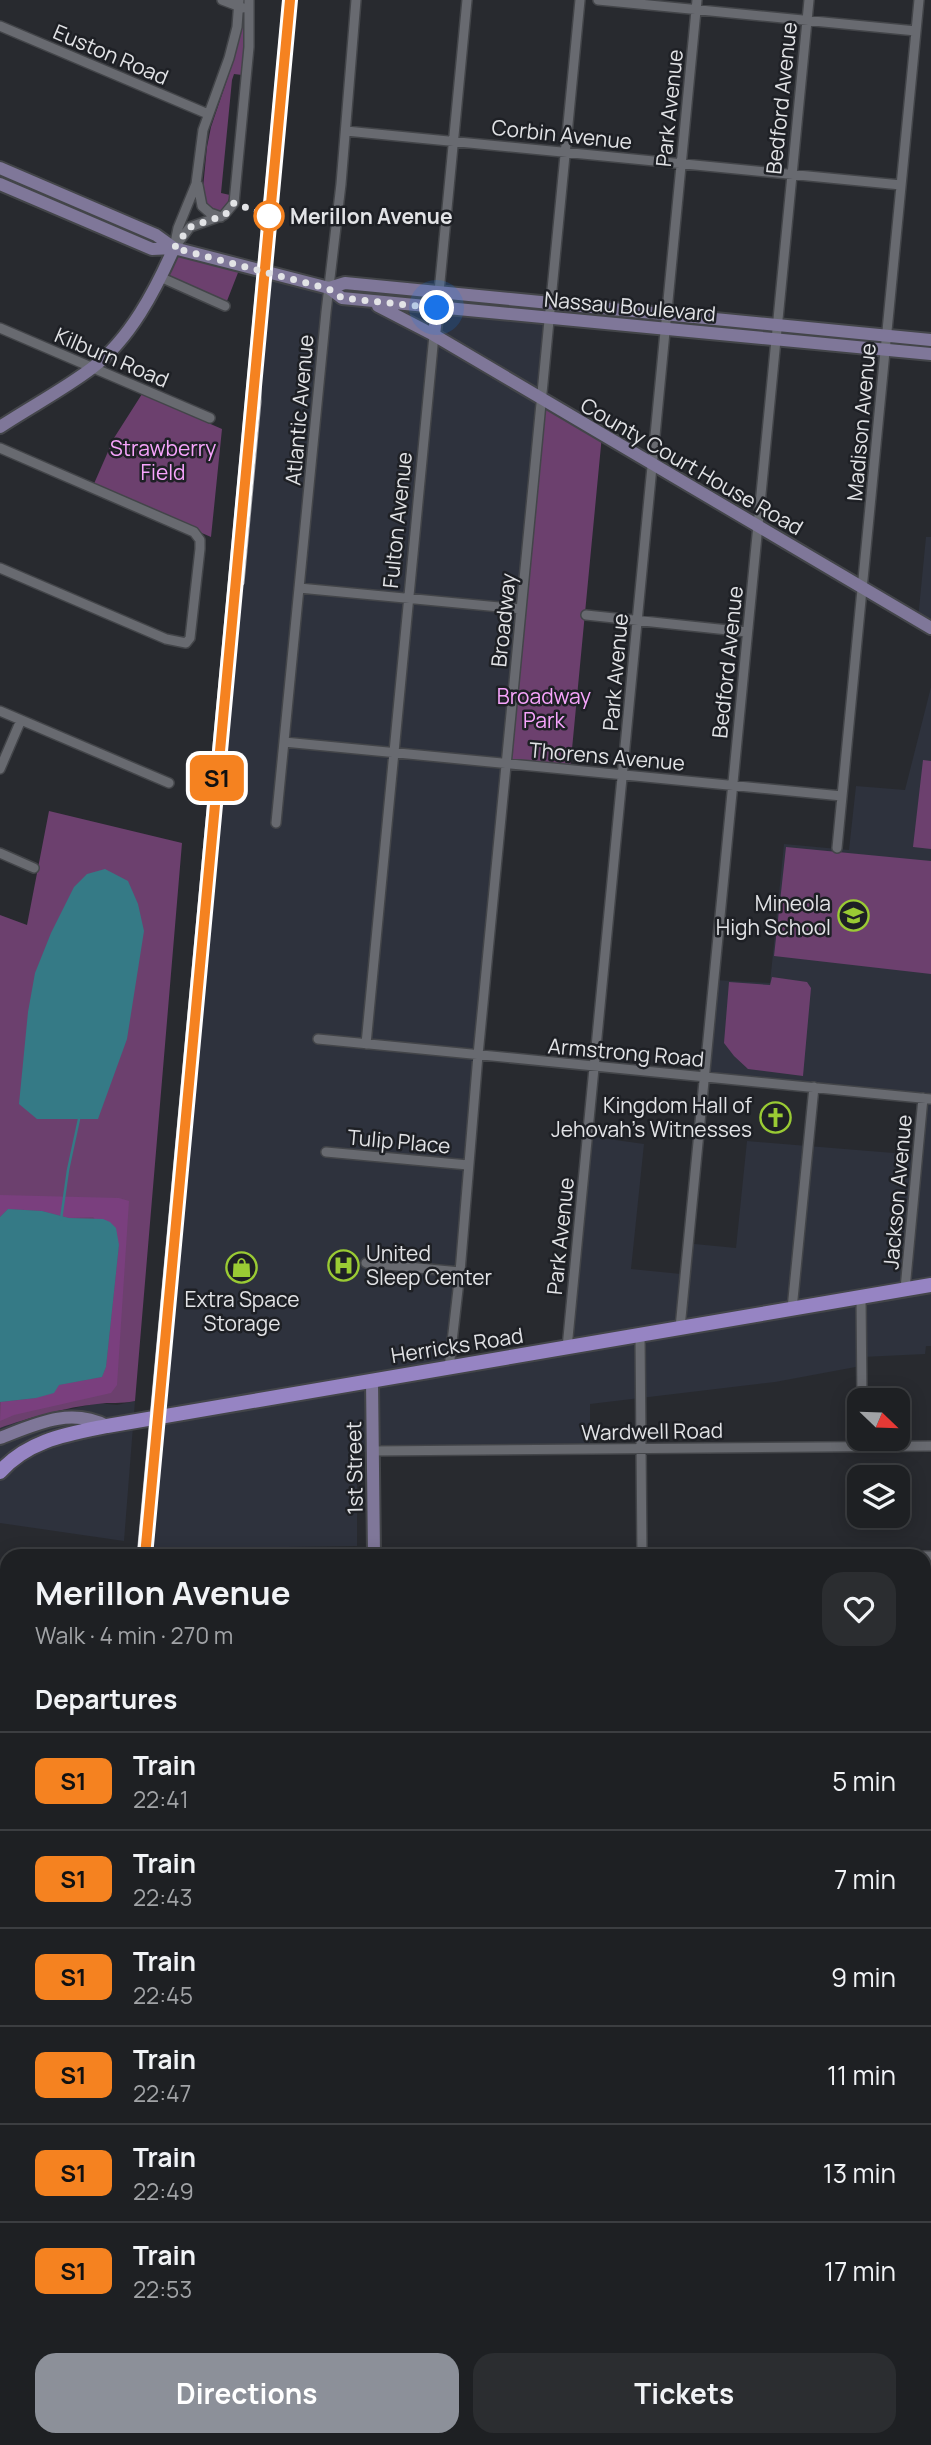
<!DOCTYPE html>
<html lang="en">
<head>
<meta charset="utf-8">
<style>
  :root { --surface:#1e2023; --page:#2b2d30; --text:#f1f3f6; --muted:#a1a3a6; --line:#3c3e41; --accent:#8c9099 }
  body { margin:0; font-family:Manrope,sans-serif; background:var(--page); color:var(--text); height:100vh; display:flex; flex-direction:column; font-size:26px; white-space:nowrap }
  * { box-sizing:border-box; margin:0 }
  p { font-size:23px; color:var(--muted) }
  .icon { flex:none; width:38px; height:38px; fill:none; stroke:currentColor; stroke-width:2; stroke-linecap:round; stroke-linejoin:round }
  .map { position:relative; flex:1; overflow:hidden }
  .panel { position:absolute; left:0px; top:1549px; width:931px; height:898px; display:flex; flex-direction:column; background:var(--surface); border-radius:21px 21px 0 0; box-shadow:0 4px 18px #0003,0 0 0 2px var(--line) }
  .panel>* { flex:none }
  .badge { padding:0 14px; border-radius:10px; font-size:24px; line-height:46px }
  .needle { width:46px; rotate:113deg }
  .controls { position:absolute; left:847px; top:1388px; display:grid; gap:14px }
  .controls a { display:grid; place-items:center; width:63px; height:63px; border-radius:14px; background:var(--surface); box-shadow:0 4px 18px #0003,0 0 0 2px var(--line); font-size:35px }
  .you { position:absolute; width:35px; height:35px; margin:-18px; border:5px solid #fff; border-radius:50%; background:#1a73e8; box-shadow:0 0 0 10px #1a73e833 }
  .map>.badge { position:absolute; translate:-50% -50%; box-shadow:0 0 0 4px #fff }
  h2 { padding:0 35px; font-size:26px; line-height:63px }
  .round { display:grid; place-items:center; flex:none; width:74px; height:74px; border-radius:21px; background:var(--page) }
  .head { display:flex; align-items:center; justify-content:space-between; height:119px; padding:0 35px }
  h1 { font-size:33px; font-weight:700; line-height:52px }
  .primary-button { display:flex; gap:14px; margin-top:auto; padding:14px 35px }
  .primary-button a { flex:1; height:80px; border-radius:21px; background:var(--accent); color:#fff; font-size:28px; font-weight:700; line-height:80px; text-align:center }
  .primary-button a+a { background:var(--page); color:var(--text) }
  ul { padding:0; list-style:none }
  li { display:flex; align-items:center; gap:21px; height:98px; padding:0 35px; border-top:2px solid var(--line) }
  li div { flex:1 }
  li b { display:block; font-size:26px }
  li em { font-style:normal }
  li .badge { min-width:77px; font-weight:700; text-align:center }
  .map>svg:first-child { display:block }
</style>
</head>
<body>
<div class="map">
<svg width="931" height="2445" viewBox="0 0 931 2445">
  <rect width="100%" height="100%" fill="#282a2f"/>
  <path fill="#2e323d" d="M269 273 329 288 549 318 448 1367 567 1347 587 1136 644 1144 631 1269 681 1274 686 1271 684 1243 736 1248 747 1141 918 1155 923 1098 706 1075 715 980 770 983 784 844 849 850 856 786 905 790 931 687V1346H926L925 1354 862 1357 861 1366 775 1382 590 1404V1448L357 1452V1546L149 1549 162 1436H160Z
    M926 537H931V627L918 619Z
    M135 1401 124 1541 0 1523V1428L22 1420 98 1403 117 1405Z
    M924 2002H931V2222H924Z
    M0 2084 7 2085V2304L0 2303Z
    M62 2440H164V2445H61Z"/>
  <path fill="#6c406e" d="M242 26 246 27 242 75 234 74 232 80 221 193 230 195 226 208 217 212 207 207 202 198 207 147 211 127 231 68Z
    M0 169 167 247 152 249 0 184Z
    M174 248 241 265 225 306 160 277Z
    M142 394 222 429 211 537 93 486 114 438Z
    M541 400 602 435 570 770 507 764Z
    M923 760 931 761V849L913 847Z
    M49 811 182 843 135 1401C120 1404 110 1402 97 1404 67 1407 28 1418 0 1428V915L27 925Z
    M786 847 931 861V974L774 956Z
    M772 977 807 982 811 988 803 1076 748 1069 734 1056 724 1043 729 982 770 985Z
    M931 2137V2189L924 2190V2140Z
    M924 2222H931V2444L652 2445 651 2440H924Z"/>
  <path fill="#7a3f7e" d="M0 1195 119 1198 129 1201 117 1385 111 1393 14 1415 0 1421 1 1402 36 1398 58 1385 102 1377 106 1367 119 1245 93 1217 69 1218 42 1211 8 1209 0 1217Z"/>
  <path fill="#357a86" d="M105 869 128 881 138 904 144 931 127 1039 98 1119H37L19 1104 28 1012 35 973 51 933 74 887 87 874Z
    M8 1209 42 1211 69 1218 103 1219 110 1222 116 1228 119 1245 106 1367 102 1377 59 1385 54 1393 36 1398 0 1402V1217Z"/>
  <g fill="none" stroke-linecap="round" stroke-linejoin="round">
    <path stroke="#357a86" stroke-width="2.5" d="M61 1219 68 1170 79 1119"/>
    <defs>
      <path id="street" d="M222 0 243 8
        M598 0 916 31
        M0 26 208 114
        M346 131 901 185
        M198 185 202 206 210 213 221 217
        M175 243 178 228 196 184 203 130 229 58 237 27 239 0
        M174 248 190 227 224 215 234 203 249 47V0
        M160 277 225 306
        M439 292 467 0
        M0 328 210 418
        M0 448 194 532 200 540V549L190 638 186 643 166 639 0 568
        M299 588 521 609
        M586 615 747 632
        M0 711 169 783
        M284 742 842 796
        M0 769 21 720
        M276 823 326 312 341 184 356 0
        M837 848 919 0
        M0 853 34 868
        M318 1039 931 1099
        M366 1044 434 335
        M326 1152 468 1165
        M366 1263 460 1272
        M905 1289 923 1098
        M861 1297 862 1400
        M792 1309 814 1087
        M680 1328 809 0
        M640 1335 642 1556
        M567 1348 697 0
        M449 1368 460 1272 478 1055 580 0
        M373 1451 931 1446
        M924 1556H931
        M0 1578 7 1579
        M924 1667H931
        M0 1690 7 1691
        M924 1777H931
        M0 1802 7 1803
        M924 1890H931
        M0 1913 7 1915
        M924 2002H931
        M0 2025 7 2027
        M0 2137 7 2138
        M0 2259 7 2188
        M651 2440V2445
        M820 2445 931 2444"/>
      <path id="secondary" d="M0 168 156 235 174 248 329 288 342 298 931 354
        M0 184 152 249 174 248
        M329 288 345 283 931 340
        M378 306 434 335 931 628
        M434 335 438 301
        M0 427C30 407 63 390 92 368 130 339 155 291 174 248
        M372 1380 374 1556
        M0 1438C36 1424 70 1407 107 1426
        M347 2445 348 2440"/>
      <path id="primary" d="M0 1472C28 1440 68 1434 107 1426L931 1285"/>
    </defs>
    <use href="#street" stroke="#434549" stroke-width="12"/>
    <use href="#secondary" stroke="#434549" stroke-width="16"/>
    <use href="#primary" stroke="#434549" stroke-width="18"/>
    <use href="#street" stroke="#686a70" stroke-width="9"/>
    <use href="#secondary" stroke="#7f7799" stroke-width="12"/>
    <use href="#primary" stroke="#9684c3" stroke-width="14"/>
    <defs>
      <path id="rail" d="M242 583 259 402V352
        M139 1556 285 0
        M40 2445 41 2440
        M53 2445V2440"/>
    </defs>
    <use href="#rail" stroke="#aaabaf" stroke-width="5"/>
    <use href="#rail" stroke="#1e2025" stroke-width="2.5" stroke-dasharray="8" stroke-linecap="butt"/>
  </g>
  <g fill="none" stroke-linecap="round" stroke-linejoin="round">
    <defs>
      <path id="line" d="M145 1556 290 0"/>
    </defs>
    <use href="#line" stroke="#fff" stroke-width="16"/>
    <use href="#line" stroke="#f58220" stroke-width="10"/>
    <path stroke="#e2e3e6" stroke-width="7" stroke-dasharray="0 12.6" d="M269 216 234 203 225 215 190 227 174 248 329 289 342 298 437 308"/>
  </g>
  <defs>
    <symbol id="school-ring" viewBox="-11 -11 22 22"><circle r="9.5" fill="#1e2025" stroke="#9acb34" stroke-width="1.5"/><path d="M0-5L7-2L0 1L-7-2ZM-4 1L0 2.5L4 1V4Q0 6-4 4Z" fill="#9acb34"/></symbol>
    <symbol id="church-ring" viewBox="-11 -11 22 22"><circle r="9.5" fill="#1e2025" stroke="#9acb34" stroke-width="1.5"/><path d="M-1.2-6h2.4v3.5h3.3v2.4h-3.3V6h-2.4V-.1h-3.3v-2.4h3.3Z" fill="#9acb34"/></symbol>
    <symbol id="hospital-ring" viewBox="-11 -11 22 22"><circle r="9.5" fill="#1e2025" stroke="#9acb34" stroke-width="1.5"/><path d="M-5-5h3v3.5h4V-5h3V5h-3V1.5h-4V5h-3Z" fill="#9acb34"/></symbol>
    <symbol id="shop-ring" viewBox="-11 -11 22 22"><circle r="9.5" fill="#1e2025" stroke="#9acb34" stroke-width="1.5"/><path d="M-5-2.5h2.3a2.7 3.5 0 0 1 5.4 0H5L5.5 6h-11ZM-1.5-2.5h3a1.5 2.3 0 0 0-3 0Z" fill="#9acb34"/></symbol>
  </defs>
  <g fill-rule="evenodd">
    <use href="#school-ring" x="836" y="898" width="35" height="35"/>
    <use href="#church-ring" x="758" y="1100" width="35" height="35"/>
    <use href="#hospital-ring" x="326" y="1248" width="35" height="35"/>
    <use href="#shop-ring" x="224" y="1250" width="35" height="35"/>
  </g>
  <circle fill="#fff" stroke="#f58220" stroke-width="3.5" cx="269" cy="216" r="14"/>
  <g text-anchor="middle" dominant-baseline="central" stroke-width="5" stroke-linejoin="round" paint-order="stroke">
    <g font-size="21" fill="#e2e3e6" stroke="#1e2025">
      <text transform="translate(111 54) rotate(23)">Euston Road</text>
      <text transform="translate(781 98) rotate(-84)">Bedford Avenue</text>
      <text transform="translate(669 108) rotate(-84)">Park Avenue</text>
      <text transform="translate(562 134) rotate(6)">Corbin Avenue</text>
      <text transform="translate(630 306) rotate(5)">Nassau Boulevard</text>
      <text transform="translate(112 357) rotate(23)">Kilburn Road</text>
      <text transform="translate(299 410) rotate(-85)">Atlantic Avenue</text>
      <text transform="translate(861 422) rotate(-85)">Madison Avenue</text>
      <text transform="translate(692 466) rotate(30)">County Court House Road</text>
      <text transform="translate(397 520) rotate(-84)">Fulton Avenue</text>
      <text transform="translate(503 620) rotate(-84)">Broadway</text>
      <text transform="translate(727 662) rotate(-84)">Bedford Avenue</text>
      <text transform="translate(615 672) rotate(-85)">Park Avenue</text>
      <text transform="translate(607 756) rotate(5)">Thorens Avenue</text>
      <text transform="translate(626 1052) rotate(5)">Armstrong Road</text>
      <text transform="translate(399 1141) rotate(5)">Tulip Place</text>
      <text transform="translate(897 1192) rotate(-85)">Jackson Avenue</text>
      <text transform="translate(560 1236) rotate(-84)">Park Avenue</text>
      <text transform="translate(457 1345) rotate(-9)">Herricks Road</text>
      <text transform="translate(652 1431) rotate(-1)">Wardwell Road</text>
      <text transform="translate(354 1468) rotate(-91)">1st Street</text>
    </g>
    <g font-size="21" font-weight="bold" fill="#e2e3e6" stroke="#1e2025" text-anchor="start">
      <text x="290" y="216">Merillon Avenue</text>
    </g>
    <g font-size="21" fill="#f7a4fc" stroke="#1e2025">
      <text x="163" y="448">Strawberry<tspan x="163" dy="24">Field</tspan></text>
      <text x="544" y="696">Broadway<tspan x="544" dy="24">Park</tspan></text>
    </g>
    <g font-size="21" fill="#e2e3e6" stroke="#1e2025" text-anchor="end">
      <text x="831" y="903">Mineola<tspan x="831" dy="24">High School</tspan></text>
      <text x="752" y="1105">Kingdom Hall of<tspan x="752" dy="24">Jehovah’s Witnesses</tspan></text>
      <text x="366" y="1253" text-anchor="start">United<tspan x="366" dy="24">Sleep Center</tspan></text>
      <text x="242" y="1299" text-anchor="middle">Extra Space<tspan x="242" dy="24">Storage</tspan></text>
    </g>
  </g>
</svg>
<div class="controls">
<a><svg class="needle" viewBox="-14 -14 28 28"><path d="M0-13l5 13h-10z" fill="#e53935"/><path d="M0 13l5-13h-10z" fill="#a1a3a6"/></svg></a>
<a><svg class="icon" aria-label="layers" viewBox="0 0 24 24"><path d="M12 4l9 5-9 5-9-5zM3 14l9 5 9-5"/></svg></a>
</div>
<div class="you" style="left:437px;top:308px"></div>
<b class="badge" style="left:217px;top:778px;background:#f58220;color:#111">S1</b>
<section class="panel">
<div class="head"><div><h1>Merillon Avenue</h1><p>Walk · 4 min · 270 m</p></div><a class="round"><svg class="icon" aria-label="heart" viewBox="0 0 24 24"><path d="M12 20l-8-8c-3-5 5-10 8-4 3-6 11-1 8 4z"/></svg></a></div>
<h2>Departures</h2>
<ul>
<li><span class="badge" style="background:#f58220;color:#111">S1</span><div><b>Train</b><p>22:41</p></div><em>5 min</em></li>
<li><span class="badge" style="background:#f58220;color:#111">S1</span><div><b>Train</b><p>22:43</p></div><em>7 min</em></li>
<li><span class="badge" style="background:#f58220;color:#111">S1</span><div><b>Train</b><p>22:45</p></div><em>9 min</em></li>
<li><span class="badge" style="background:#f58220;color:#111">S1</span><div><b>Train</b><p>22:47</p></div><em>11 min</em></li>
<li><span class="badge" style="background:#f58220;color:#111">S1</span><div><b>Train</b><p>22:49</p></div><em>13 min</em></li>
<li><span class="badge" style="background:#f58220;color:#111">S1</span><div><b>Train</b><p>22:53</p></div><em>17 min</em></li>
</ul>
<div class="primary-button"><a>Directions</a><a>Tickets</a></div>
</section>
</div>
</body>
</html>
